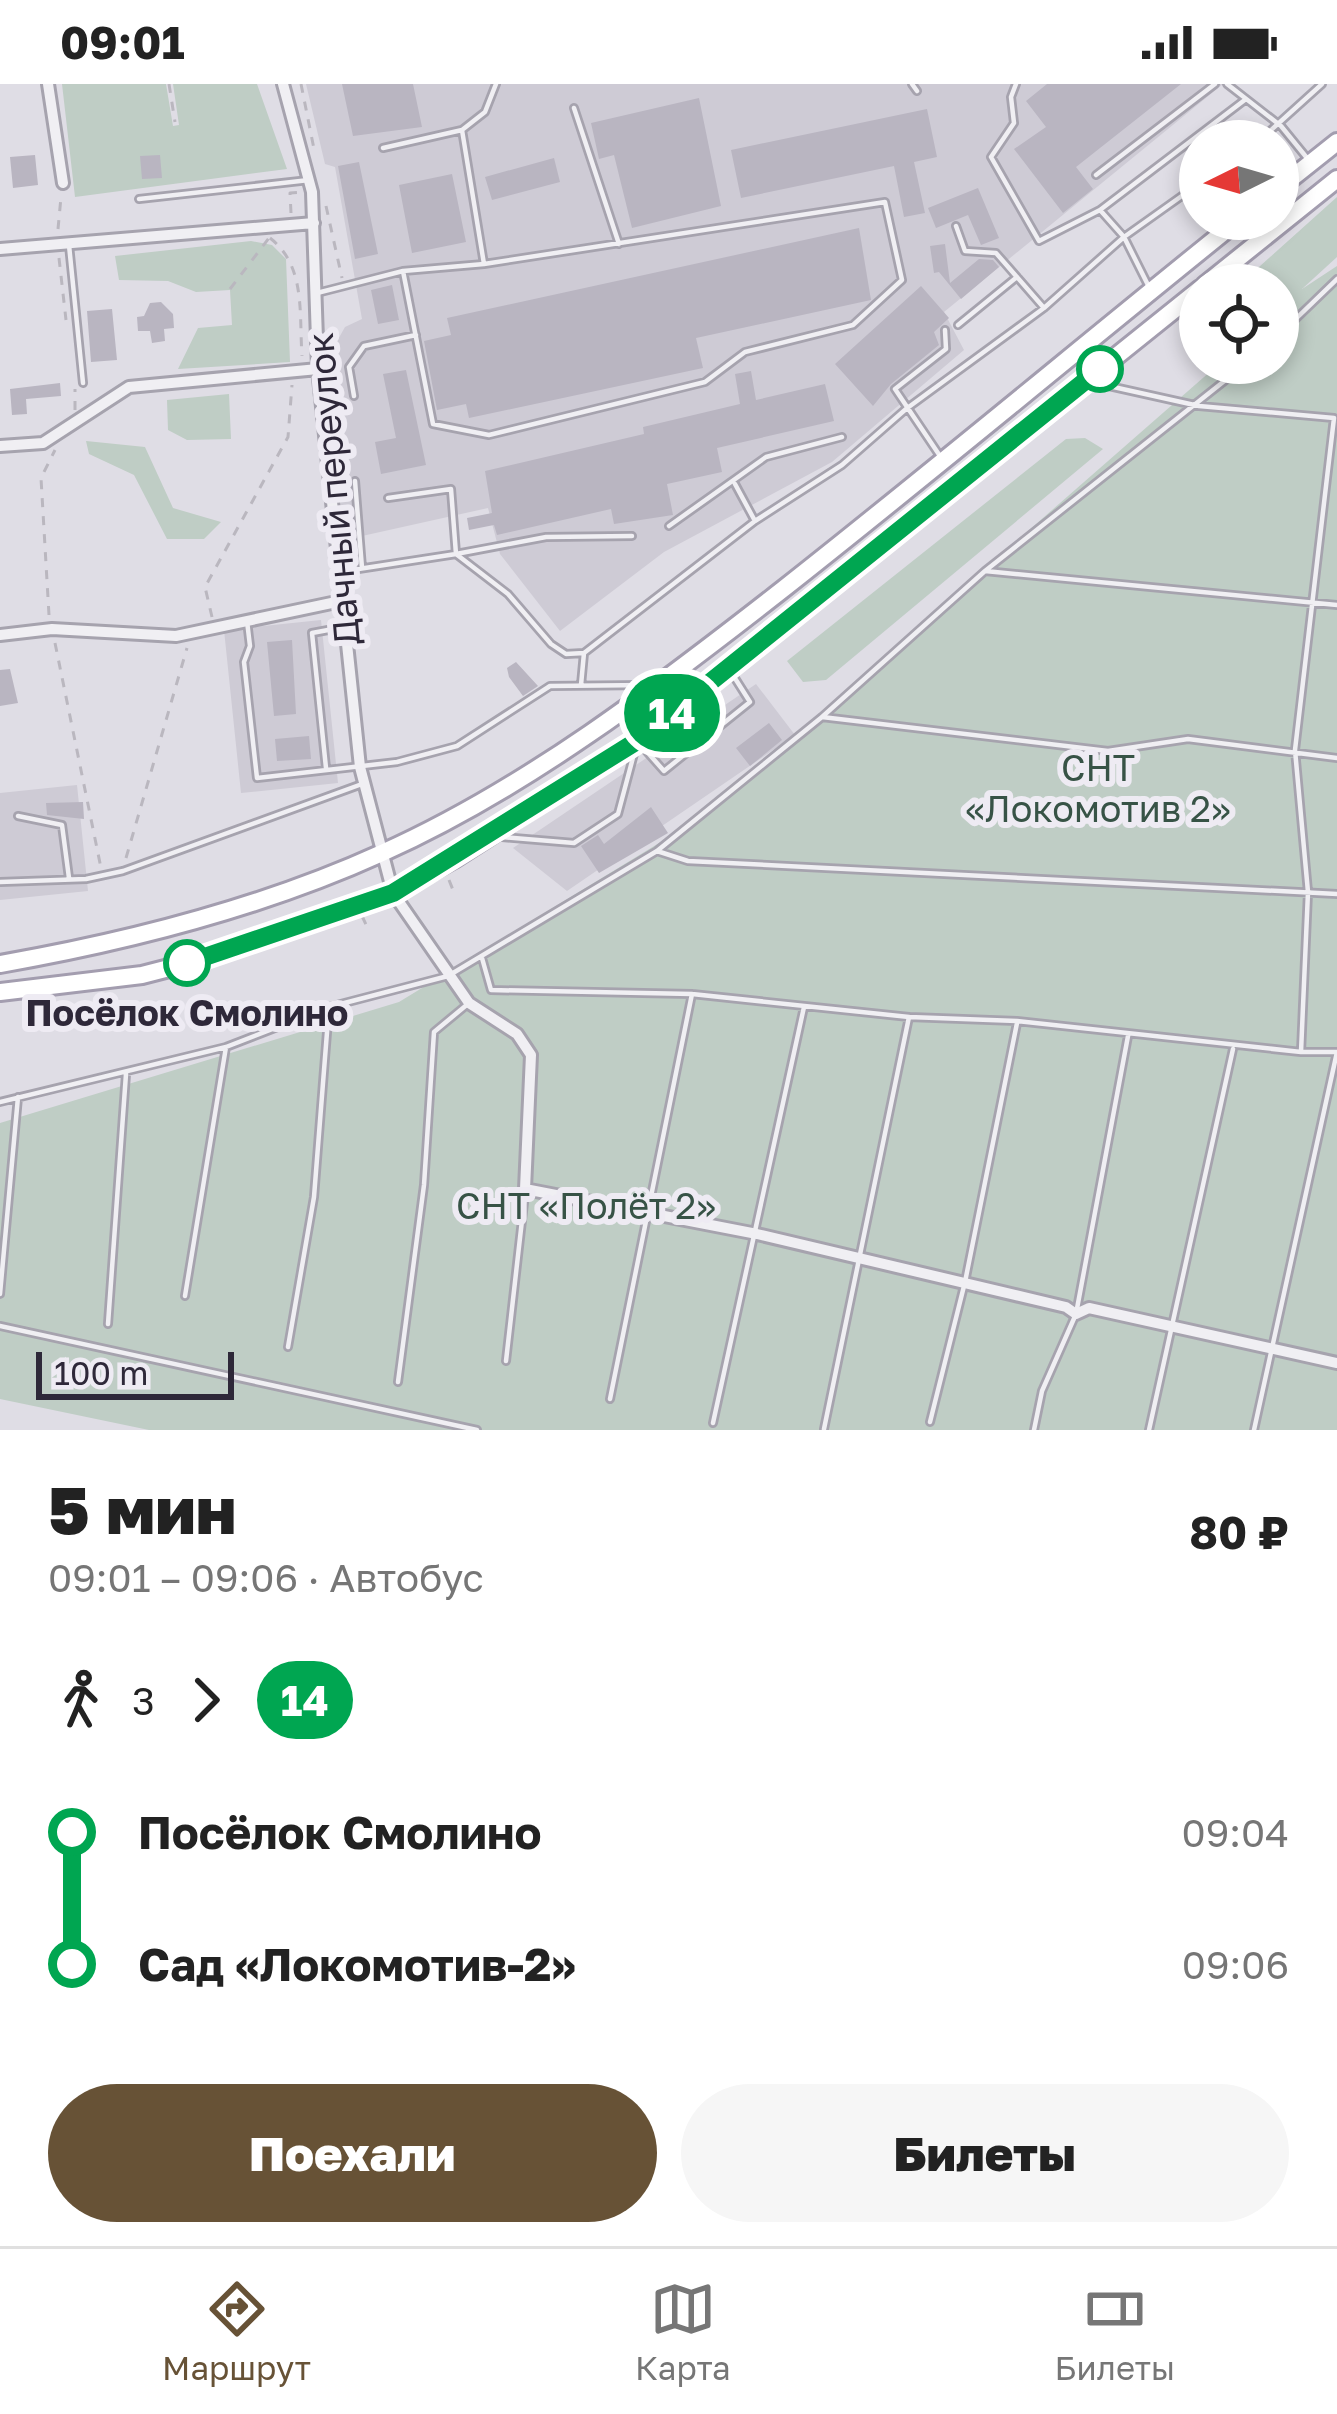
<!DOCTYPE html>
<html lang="ru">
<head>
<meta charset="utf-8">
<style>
  :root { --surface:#fff; --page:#f6f6f6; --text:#222; --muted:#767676; --line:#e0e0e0; --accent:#675236 }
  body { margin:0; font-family:"Golos Text",sans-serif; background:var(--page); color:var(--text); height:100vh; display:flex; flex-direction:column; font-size:45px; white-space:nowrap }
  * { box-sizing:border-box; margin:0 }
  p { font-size:39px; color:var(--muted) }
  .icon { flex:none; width:66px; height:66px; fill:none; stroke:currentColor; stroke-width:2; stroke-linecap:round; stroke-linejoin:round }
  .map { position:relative; height:1346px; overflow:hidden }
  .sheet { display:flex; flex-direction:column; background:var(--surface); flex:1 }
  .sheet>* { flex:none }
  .badge { padding:0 24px; border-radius:39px; font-size:42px; line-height:78px }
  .needle { width:78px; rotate:265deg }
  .buttons { position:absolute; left:1179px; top:36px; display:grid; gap:24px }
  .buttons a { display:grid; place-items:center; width:120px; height:120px; border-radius:50%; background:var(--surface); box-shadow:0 6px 18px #0003; font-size:60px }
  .scale { position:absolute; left:36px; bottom:30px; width:198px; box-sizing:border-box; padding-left:12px; border:6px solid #2e2839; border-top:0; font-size:33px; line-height:42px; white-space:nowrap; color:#2e2839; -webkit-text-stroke:9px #eeebf3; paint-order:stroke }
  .map>.badge { position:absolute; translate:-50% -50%; box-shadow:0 0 0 6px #fff }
  .legs { display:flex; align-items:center; gap:18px; height:132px; padding:0 48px; font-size:39px }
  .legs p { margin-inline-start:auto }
  .overview { display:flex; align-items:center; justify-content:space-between; height:204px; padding:0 48px }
  h1 { font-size:66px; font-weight:800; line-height:90px }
  .action { display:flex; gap:24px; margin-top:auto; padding:24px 48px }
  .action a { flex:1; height:138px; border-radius:72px; background:var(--accent); color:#fff; font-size:48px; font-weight:800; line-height:138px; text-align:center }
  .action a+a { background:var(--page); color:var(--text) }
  ul { padding:0 48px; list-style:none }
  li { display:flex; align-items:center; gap:42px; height:132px; font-size:45px }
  li i { display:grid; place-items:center; width:18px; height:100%; margin:0 15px; background:currentColor }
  li i::after { content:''; width:30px; height:30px; margin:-15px; border:9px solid; border-radius:50%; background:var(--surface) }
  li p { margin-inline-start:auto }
  li:first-child i { background:linear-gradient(#0000 50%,currentColor 0) }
  li:last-child i { background:linear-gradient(currentColor 50%,#0000 0) }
  .status { display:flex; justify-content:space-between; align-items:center; height:84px; padding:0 60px; background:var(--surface); direction:ltr }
  .status svg { height:33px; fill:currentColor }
  .dock { display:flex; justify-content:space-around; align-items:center; height:168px; border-top:3px solid var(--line); background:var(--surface); font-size:33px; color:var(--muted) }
  .dock a { display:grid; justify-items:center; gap:6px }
  .dock .current { color:var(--accent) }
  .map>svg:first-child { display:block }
</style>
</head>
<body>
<div class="status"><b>09:01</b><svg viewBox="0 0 49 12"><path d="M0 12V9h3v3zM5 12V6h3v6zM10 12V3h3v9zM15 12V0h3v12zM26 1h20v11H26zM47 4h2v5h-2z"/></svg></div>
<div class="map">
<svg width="1337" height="1346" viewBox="0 0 1337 1346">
  <rect width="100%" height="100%" fill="#dfdde5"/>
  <path fill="#cecbd5" d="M306 0H1223L944 228 964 266 832 378 664 468 560 547 500 470 488 424 344 456 326 277 345 243 362 235 335 83 325 80Z
    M321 536 338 699 241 709 224 546Z
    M756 600 795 651 567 807 513 764Z
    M77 701 88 807 0 816V709Z"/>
  <path fill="#bfcdc5" d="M62 0H166L173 42 179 41 173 0H257L287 85 75 113Z
    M1337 113V173L1302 205 1337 182V1346H149L0 1315V1039L399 918 664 756 795 651 1220 279H1278V201H1239Z
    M251 157 272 161 286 175 290 278 178 285 198 244 232 241 230 206 196 208 168 197 119 196 115 172Z
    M229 310 231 355 187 356 168 346 167 316Z
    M1085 354 1103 365 826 596 803 598 787 577 1066 355Z
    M86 357 145 363 173 424 221 438 204 455H167L134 391 89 370Z"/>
  <path fill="#b9b5c1" d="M342 0H413L422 43 353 52Z
    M1047 0H1181L1076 83 1093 105 1063 129 1014 65 1046 43 1026 17Z
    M699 14 721 122 632 144 614 71 599 75 591 39Z
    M927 25 937 73 914 78 925 129 904 133 894 82 741 114 731 66Z
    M35 71 38 101 13 104 10 73Z
    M160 71 162 94 142 95 140 72Z
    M554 74 560 98 492 116 485 93Z
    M359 78 378 170 355 175 338 82Z
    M452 90 466 158 412 169 399 101Z
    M978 104 999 154 981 161 968 131 936 144 928 124Z
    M859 144 871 216 696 254 703 284 469 334 466 320 437 326 424 257 451 251 447 234Z
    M945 160 950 199 979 175 993 176 999 183 961 215 939 188 934 189 930 162Z
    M392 201 399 236 378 240 371 206Z
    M921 202 949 234 934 248 939 261 891 300 873 322 835 280Z
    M161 218 173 230 174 244 164 245 165 257 152 259 150 247H138L137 233 144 232 150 219Z
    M112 225 117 276 91 278 87 227Z
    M406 286 426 381 381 390 375 358 396 354 383 290Z
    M751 287 756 316 825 300 834 337 717 364 722 388 667 400 673 431 614 440 611 425 497 451 494 441 469 446 467 434 492 429 485 387 644 350 643 343 740 320 735 290Z
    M60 299 61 312 26 315 27 330 12 331 10 305Z
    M292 556 296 630 274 632 267 558Z
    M516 578 538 602 523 612 509 593 507 584Z
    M10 585 18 619 0 622V586Z
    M769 639 782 656 750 682 736 664Z
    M309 652 311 675 277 677 275 655Z
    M83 718 84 735 47 731 46 719Z
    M651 723 668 749 599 789 581 762 598 751 604 760Z"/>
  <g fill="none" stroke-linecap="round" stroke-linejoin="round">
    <defs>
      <path id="lane" d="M912 0 917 7
        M1016 0 1011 13 1014 39 991 73 1039 157 1100 126 1246 15
        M1227 0 1281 42 1307 74
        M574 24 619 160
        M1259 57 1322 0
        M383 64 462 46
        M1096 91 1215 0
        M139 115 309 96
        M1100 126 1124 153 1148 201
        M956 142 965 167 996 169 1044 224
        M69 161 83 299
        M484 180 462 46 485 28 496 0
        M317 209 403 187 484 180 885 118 902 196 853 241 745 268 705 298 489 351 433 340 403 187
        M958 241 1017 193
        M1278 252 1337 195
        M1091 298 1199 322 1334 334
        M354 312 349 283 364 262 416 251
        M1334 334 1295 666 1308 808 1301 968H1337
        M942 375 895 305 946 265 945 246
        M355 397 362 484
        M735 400 755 437
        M669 442 766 373 842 353
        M456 470 546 453 632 452
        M456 470 508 510 551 560 566 570 584 569
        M985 487 1337 521
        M339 488 456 470 451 405 388 414
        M247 537 250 562 244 578 257 694 397 678 457 662 550 602 648 601
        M581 601 584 569 755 437 842 381 906 325 1044 224 1124 153 1200 99
        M822 633 1108 667 1188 655 1337 674
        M641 661 664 687 750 618 731 588
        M326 684 312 549 344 543
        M18 732 62 741 69 794
        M502 753 574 759 618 730 635 666
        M657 767 688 777 1337 810
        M0 798 86 795 123 787 362 700
        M482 874 491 906 692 910 909 933 1017 937 1301 968
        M0 1018 226 963 329 923
        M0 1210 18 1013
        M185 1212 226 963
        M108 1240 126 990
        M0 1242 477 1346
        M288 1263 314 1113 329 923 448 892 657 767 822 633 985 487 1247 279
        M506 1277 525 1110
        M398 1298 424 1101 434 948 469 919
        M610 1315 692 910
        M930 1338 965 1198 1017 939
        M713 1339 804 923
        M824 1345 909 933
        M1034 1346 1042 1307 1076 1230 1128 952
        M1149 1346 1233 965
        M1254 1346 1337 968"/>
      <path id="street" d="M48 0 63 99
        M283 0 312 108 318 285 360 683 393 809 469 919 517 950 531 971 525 1105 757 1150 1066 1223 1076 1230 1089 1224 1337 1279
        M0 165 314 139
        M0 362 43 359 129 303 318 285
        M0 551 52 545 176 552 341 517"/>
      <path id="primary" d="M1278 105 1337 58
        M1205 201 1337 95
        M0 880C131 857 261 824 382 769 527 704 658 603 782 506 937 384 1087 258 1240 135
        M0 908 142 891 204 875 393 809 454 775 637 657 1200 205"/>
    </defs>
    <use href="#lane" stroke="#a6a3ae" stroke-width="10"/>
    <use href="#street" stroke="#a6a3ae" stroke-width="16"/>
    <use href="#primary" stroke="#a39daf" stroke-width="22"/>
    <path stroke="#bab7bf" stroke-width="3" stroke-dasharray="9 9" stroke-linecap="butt" d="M169 0 175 38
      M301 0 314 65
      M326 122 342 194
      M291 129 290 109 303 108
      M58 145 61 113
      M270 154C306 182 299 229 302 272
      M59 174 66 236
      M230 205 269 154
      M75 326V305
      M49 531 41 394 55 366
      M212 533 205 503 288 353 292 301
      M55 559 101 784
      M126 774 187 564
      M449 796 455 811
      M362 832 369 847"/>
    <use href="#lane" stroke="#f0eff3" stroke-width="4.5"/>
    <use href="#street" stroke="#f0eff3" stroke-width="10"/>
    <use href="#primary" stroke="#fff" stroke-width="16"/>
  </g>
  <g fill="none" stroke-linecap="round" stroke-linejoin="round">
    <defs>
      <path id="line-1" d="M187 879 393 809 637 657 1100 285"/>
    </defs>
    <use href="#line-1" stroke="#fff" stroke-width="27"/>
    <use href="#line-1" stroke="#00a651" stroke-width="18"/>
  </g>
  <g fill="#fff" stroke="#00a651" stroke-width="6">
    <circle cx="1100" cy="285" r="21"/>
    <circle cx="187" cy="879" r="21"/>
  </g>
  <g text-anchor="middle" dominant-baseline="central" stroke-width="12" stroke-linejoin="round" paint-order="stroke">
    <g font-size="36" fill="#2e2839" stroke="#eeebf3">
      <text transform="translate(333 405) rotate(-95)">Дачный переулок</text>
    </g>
    <g font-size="36" fill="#375346" stroke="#eeebf3">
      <text x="1098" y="683">СНТ<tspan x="1098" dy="41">«Локомотив 2»</tspan></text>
      <text x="586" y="1121">СНТ «Полёт 2»</text>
    </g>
    <g font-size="36" font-weight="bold" fill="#2e2839" stroke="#eeebf3">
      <text x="187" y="928">Посёлок Смолино</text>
    </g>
  </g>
</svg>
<div class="buttons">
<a><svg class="needle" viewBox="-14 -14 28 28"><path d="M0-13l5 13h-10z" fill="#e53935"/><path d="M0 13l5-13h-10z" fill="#767676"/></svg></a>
<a><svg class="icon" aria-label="locate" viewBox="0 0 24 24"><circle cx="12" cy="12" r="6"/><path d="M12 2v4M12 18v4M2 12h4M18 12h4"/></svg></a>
</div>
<div class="scale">100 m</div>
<b class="badge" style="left:672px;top:629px;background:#00a651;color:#fff">14</b>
</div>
<section class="sheet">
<div class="overview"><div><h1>5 мин</h1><p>09:01 – 09:06 · Автобус</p></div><b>80 ₽</b></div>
<div class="legs"><svg class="icon" aria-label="walk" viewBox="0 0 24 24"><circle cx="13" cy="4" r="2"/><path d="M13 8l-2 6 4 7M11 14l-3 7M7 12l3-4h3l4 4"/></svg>3<svg class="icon" aria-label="forward" viewBox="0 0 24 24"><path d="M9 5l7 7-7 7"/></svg><b class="badge" style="background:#00a651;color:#fff">14</b></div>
<ul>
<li><i style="color:#00a651"></i><b>Посёлок Смолино</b><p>09:04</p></li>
<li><i style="color:#00a651"></i><b>Сад «Локомотив-2»</b><p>09:06</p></li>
</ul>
<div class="action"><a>Поехали</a><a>Билеты</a></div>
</section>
<nav class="dock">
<a class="current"><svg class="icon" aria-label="directions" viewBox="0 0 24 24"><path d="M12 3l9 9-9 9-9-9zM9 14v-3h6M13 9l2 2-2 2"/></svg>Маршрут</a>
<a><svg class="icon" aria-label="map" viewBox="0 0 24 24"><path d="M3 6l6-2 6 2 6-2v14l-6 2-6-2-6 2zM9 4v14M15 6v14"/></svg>Карта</a>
<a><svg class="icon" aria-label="tickets" viewBox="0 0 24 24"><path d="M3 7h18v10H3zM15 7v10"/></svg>Билеты</a>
</nav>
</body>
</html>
